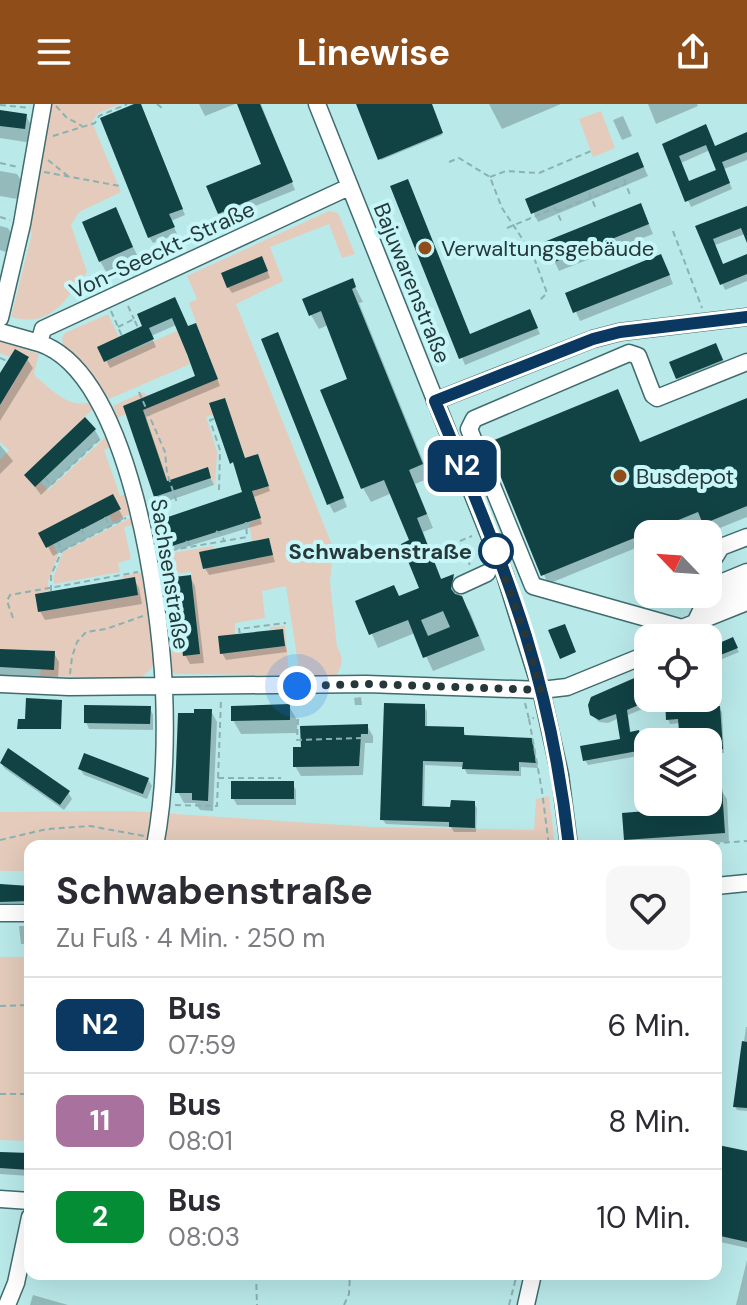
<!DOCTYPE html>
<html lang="de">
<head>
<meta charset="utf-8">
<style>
  :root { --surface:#fff; --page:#f7f7f7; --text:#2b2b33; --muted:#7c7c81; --line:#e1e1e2; --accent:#8e4d19 }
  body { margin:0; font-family:"DM Sans",sans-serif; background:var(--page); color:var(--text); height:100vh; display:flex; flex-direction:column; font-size:30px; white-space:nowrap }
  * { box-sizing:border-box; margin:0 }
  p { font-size:26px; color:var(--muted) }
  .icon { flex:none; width:44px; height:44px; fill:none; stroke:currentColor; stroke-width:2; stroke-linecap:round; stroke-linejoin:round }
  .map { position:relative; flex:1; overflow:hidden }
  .details { position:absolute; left:24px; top:736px; width:698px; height:440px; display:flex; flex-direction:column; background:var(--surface); border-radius:16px; box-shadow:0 8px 32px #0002 }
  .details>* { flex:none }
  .badge { padding:0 16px; border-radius:12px; font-size:28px; line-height:52px }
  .needle { width:52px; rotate:295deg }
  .fabs { position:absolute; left:634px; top:416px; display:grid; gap:16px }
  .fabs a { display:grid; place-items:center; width:88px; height:88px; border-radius:16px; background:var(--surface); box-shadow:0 8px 32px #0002; font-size:40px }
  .you { position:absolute; width:40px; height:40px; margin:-20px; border:6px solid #fff; border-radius:50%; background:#1a73e8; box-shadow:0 0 0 12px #1a73e833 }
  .map>.badge { position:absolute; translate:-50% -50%; box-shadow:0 0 0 4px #fff }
  .round { display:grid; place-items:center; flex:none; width:84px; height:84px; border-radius:16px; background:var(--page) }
  .summary { display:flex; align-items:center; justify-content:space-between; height:136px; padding:0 32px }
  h1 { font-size:38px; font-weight:700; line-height:60px }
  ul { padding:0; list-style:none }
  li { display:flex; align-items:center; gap:24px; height:96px; padding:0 32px; border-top:2px solid var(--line) }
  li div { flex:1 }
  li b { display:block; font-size:30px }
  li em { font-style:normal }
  li .badge { min-width:88px; font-weight:700; text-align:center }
  header { display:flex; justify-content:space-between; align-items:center; height:104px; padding:0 32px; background:var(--accent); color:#fff; font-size:36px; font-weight:700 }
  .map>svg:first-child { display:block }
</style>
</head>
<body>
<header><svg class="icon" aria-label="menu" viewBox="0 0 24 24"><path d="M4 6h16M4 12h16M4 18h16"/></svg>Linewise<svg class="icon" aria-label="share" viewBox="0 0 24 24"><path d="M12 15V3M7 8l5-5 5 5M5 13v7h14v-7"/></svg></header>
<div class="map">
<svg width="747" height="1201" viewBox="0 0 747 1201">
  <rect width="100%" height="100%" fill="#bae9ea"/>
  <path fill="#e4cbbb" d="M43 0H120L98 9 92 18 121 88 79 108 71 121 87 168C64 197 52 224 11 213L32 129 21 125Z
    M601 7 615 44 593 53 579 15Z
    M329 107 338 109 355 150 342 154 329 120 270 143 283 177 236 200 333 444 330 478 337 543C344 554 342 560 337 571L300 572 286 482 262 487 265 514 235 519V530L221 550 284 542 283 525 270 526V523L285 522 289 571 175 570 171 565 170 547 182 545 200 549 191 468 162 471 160 451 213 442 214 445 200 448 203 465 272 451 269 434 252 437 249 419 261 414 252 387 269 381 258 350 245 354 224 294 210 299 213 311 206 313 217 348 215 382 207 363 179 373 170 388 140 297 123 302 126 310 117 314 113 302 143 288 148 292 218 275 205 243 186 250 190 260 109 295 86 262 63 243 62 234 65 229 108 210 119 233 98 243 105 258 177 227 181 236 200 229 189 199 197 195 187 172Z
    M0 237 39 250 34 269 36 273C53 286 68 305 90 298L94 304 24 371 35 383 41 378 48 386 107 332 111 343 104 346 120 392 126 390 131 409 113 419 109 411 53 440 58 451 48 478 49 487 35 490 38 508 137 491 135 473 123 475 122 472 143 468 154 556 152 564 141 574 40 572 41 565 55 547 0 545V356L9 346 0 338V301L29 253 15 245 10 253 0 249Z
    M132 413 134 421 124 423 131 455 118 459 120 468 54 480 53 474 63 448Z
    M549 692 555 742H30V767H0V708L129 707 372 723 534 726 536 695Z
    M0 853H30V1037L0 1036Z"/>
  <path fill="#0003" fill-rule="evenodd" d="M199 0H235L205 12Z
    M239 0H261L295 86 223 115 219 109 263 61Z
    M357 0H430L442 31 381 56Z
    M489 0H561L502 25Z
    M648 0H697L698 2 656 20Z
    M143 6 185 111 171 117 177 130 153 139 149 133Z
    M0 9 26 12 34 26 32 39 0 34Z
    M623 12 632 32 622 36 613 16Z
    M705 23 715 44 747 30V56L724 65 732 85 691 103 664 41ZM710 46 719 67 689 79 681 59Z
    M642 59 648 72 538 118 528 96Z
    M0 67 17 70 26 84 23 96 0 92Z
    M392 84 470 232 533 214 540 230 465 261Z
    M747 104V135L745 130 715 141 723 162 747 152V177L725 186 698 123Z
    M115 106 140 157 108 171 100 157Z
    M645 110 653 130 559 167 546 139Z
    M0 122 8 124 16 138 12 150 0 146Z
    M265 161 270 174 232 189 228 183Z
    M666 162 673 180 580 217 568 190Z
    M352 177 363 198 359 199 430 374 415 380 433 424 423 428 442 477 453 472 460 485 459 493 470 508 485 546 433 567 415 529 378 544 358 498 400 494 422 485 411 438 392 389 371 398 363 384 350 276 328 221 319 225 311 211Z
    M174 195 188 224 199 228 220 282 146 313 168 379 207 366 214 381 159 400 125 303 197 273 176 221 151 232 156 243 110 264 100 244 145 223Z
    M282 240 347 403 334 409 329 400Z
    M721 250 727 265 682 283 677 274Z
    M27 255 33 264 0 317V273Z
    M747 296V413L710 428 704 416 671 430H648V439L548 480 489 340H640Z
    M212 300 246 356 258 352 270 387 254 393 262 420 176 446 173 441 245 390Z
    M95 326 100 335 41 391 26 371Z
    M0 341 13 357 0 370Z
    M112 393 124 415 53 452 41 430Z
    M268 436 275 458 209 471 205 464Z
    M190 473 195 482 204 559 190 560 185 551Z
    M134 475 139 484 142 500 45 516 40 507Z
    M282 527 287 548 226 556 222 549Z
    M732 536 739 548 708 561V546Z
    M0 547 54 549 59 558 58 574 0 571Z
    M648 570V594H708V584L711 605 719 604 722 608 724 649 716 650V658L708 659V638H682L680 619 670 620 668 615 667 595 628 611 631 630 638 628 644 651 588 661 585 656 623 637 619 614 608 619 599 618 593 612Z
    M361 593 362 601H355L354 594Z
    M289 602 297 616V629L241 630 233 616Z
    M424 602 427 607V624L463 625 466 633 531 636 534 641 538 664 521 663V672L467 670 464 663 425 661 424 704 452 705 474 699 477 704 476 728H454L451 723 386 720 382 715Z
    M150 604 153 611V626L89 625 86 618Z
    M211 607 217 618 213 707 200 706 195 699H184L178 688 196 611Z
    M367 622 373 632V639H365L363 671 301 672 295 662Z
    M1 658 68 688 72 695 64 706 4 664Z
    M80 665 148 675 152 682 147 695 84 671Z
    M292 679 296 686V701H237L233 694Z
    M647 683 648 698H708V687L721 686 727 695 729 738 630 742 626 736 648 709Z
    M0 782 30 785V799H0Z
    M19 822H30V840H21Z
    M746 923H747V1007L737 1006 735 1002Z
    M747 1049V1144L716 1137V1060Z
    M0 1050 30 1052V1072L0 1070Z
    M747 1156V1201H736Z
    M33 1191 68 1201H30Z"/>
  <path fill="#114244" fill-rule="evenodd" d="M134 0H141L183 105 169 110 175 123 148 134 100 14Z
    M237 0H260L293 78 218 110 206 82 261 60Z
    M356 0H432L443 29 378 56Z
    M0 6 27 10 25 25 0 22Z
    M706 20 715 42 747 28V48L722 58 730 79 685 98 662 40ZM706 41 716 66 689 77 679 52Z
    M638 48 644 63 531 110 525 95Z
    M408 75 470 230 530 205 538 224 459 255 390 82Z
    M641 99 649 120 552 159 544 138Z
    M747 102V139L741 124 713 135 723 160 747 150V170L720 181 695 122Z
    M116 103 133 143 99 158 82 118Z
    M661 150 670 171 573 209 565 189Z
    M262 152 268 167 227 184 221 169Z
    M353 174 356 183 352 185 423 360 409 366 427 410 417 414 441 475 454 470 451 485 455 490 462 492 479 532 423 554 408 516 369 531 355 497 394 481 399 492 419 484 401 440 409 436 384 376 361 385 320 286 347 275 321 207 309 212 302 195ZM443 507 450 523 428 532 421 516Z
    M175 193 188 222 196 219 218 275 143 306 167 377 208 363 211 374 154 393 123 302 195 272 187 250 172 214 149 224 154 235 104 258 97 243 142 222 137 210Z
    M278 228 344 394 327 401 261 235Z
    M716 239 723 256 676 275 669 258Z
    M15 245 29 253 0 301V269Z
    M618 285 640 338 747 294V402L703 420 698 408 541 472 487 339Z
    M225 294 245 354 258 350 269 382 252 387 261 414 172 442 162 415 242 388 233 358 230 360 209 299Z
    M85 313 96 325 35 383 24 371Z
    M113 390 121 405 46 444 38 429Z
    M269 434 273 451 203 465 199 448Z
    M191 471 200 550 183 552 174 473Z
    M135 473 138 491 38 508 35 490Z
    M565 520 576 548 560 555 548 526Z
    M283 525 285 542 220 550 218 532Z
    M733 533 738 544 708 556V544Z
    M0 545 55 547 54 566 0 563Z
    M648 568V597L627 606 630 628 639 626 643 646 583 657 580 642 620 635 616 610 599 616 590 611 588 601 591 593Z
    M26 594 62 596 61 625H17L18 615H25Z
    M665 594H709L710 603 720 602 723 645 708 646V638H680L678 615 666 616Z
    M384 599 425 600V622L464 623V631L532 634 536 659 519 658V667L462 665 463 658 423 657 422 702 450 703 451 696 475 697V724L449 723V718L380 716Z
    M290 600V616L231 617V602Z
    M84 601 151 602 150 620 84 619Z
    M194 605H212L208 697 192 696V689H175L178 609H194Z
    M368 620V630H361L359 662 293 663V643H301L300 622Z
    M8 644 70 687 60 701 0 659Z
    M84 649 149 674 143 690 78 665Z
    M231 677H294V695H231Z
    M722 684 725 729 624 736 622 709 646 707V698H708V685Z
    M0 780 30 782V797L0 798Z
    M742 937 747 938V1004L733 1003Z
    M718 1041 747 1047V1138L716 1131V1051Z
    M0 1048 30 1049V1066L0 1064Z"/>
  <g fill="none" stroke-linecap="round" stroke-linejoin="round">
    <defs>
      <path id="minor" d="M317 0 505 471 541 586 560 671 569 742
        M0 214 22 120 43 0
        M0 228 39 239 43 225 349 83
        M39 239C131 269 160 501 164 585 166 637 165 690 155 742
        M747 258 657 294 653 291 638 252 629 249 474 315 469 325 533 482 682 524 747 498
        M435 297 593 235 620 228 747 213
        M708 464 721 443 747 433
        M461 481 487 469
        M703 511 720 495 747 484
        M696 517 713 482 747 468
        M0 580 69 583 366 580 541 586 567 583 648 550
        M716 782 747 779
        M0 809H30
        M0 1095 30 1097
        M7 1201 16 1179 30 1113
        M526 1201 533 1170"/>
    </defs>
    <use href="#minor" stroke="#416c6e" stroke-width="19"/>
    <path stroke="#8bb1b2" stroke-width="2" stroke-dasharray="6 4" stroke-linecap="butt" d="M157 0 163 5
      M0 1 30 4
      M56 2 66 13 82 22
      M53 32 95 19 99 12 127 0
      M48 56 68 72
      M449 58 459 54 490 73 502 104 533 151 547 189 538 198
      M0 59 18 63
      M44 68 120 82
      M490 73 506 67 539 69 591 47
      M624 75 630 91
      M589 88 596 105
      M557 107 626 80
      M0 113 10 116
      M507 124 555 104 562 119
      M673 127 702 204
      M128 202 134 215
      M111 207 122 232
      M118 223 134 215 138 224
      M0 254 7 257
      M139 288 165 348 167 369 177 399
      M214 315 210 316 220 346 219 386
      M45 374 51 381 102 333
      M105 413 110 422
      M81 425 86 435
      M216 427 221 430 224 436
      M186 437 191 442
      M460 437 472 432
      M58 438 62 447 126 414
      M464 446 471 464
      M161 448 247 433 246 418
      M51 487V471L62 447
      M13 514 7 497 10 491 138 468
      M240 530 239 525 286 519
      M70 570 72 553 77 538 86 528 106 525 143 512
      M525 599 529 615 534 614
      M298 615 297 636 363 634
      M529 615 542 687 549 742
      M218 674H281
      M175 701 217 702 221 596
      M0 736 47 725 90 722 144 732
      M170 737 202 742
      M684 742 747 737
      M0 902 30 901
      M0 990H30
      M256 1170 257 1201
      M344 1201 349 1190 350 1170
      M509 1201 517 1170"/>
    <use href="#minor" stroke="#fff" stroke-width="16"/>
  </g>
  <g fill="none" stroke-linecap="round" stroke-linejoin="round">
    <defs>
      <path id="line" d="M569 742C561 671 547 600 526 532 501 452 467 374 435 297L593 235 620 228 747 213"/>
    </defs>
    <use href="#line" stroke="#fff" stroke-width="18"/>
    <use href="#line" stroke="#0b3861" stroke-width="12"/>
    <path stroke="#263839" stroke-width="8" stroke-dasharray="0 14.4" d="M297 582 366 580 541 586 526 533 496 447"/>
  </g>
  <g fill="#8e4d19" stroke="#c7f6f8" stroke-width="3">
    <circle cx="425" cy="144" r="8"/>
    <circle cx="620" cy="372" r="8"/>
  </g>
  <circle fill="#fff" stroke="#0b3861" stroke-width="4" cx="496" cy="447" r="16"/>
  <g text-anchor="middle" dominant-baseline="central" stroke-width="8" stroke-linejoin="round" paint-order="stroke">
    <g font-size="22" fill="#263839" stroke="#c7f6f8" text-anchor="start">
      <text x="441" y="144">Verwaltungsgebäude</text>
      <text x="636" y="372">Busdepot</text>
    </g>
    <g font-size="22" fill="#263839" stroke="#c7f6f8">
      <text transform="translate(162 146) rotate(-25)">Von-Seeckt-Straße</text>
      <text transform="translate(412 179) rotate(68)">Bajuwarenstraße</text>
      <text transform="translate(170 470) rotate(81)">Sachsenstraße</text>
    </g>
    <g font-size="22" font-weight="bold" fill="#263839" stroke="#c7f6f8" text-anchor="end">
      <text x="472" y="447">Schwabenstraße</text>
    </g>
  </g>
</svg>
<div class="fabs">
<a><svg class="needle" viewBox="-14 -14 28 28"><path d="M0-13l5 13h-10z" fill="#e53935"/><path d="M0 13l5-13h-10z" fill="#7c7c81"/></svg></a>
<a><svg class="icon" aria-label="locate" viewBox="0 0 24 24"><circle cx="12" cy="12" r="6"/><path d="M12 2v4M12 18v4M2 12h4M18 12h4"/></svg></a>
<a><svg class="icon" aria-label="layers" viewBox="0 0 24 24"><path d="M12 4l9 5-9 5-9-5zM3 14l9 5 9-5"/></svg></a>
</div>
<div class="you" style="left:297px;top:582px"></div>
<b class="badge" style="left:462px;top:362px;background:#0b3861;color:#fff">N2</b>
<section class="details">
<div class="summary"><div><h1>Schwabenstraße</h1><p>Zu Fuß · 4 Min. · 250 m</p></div><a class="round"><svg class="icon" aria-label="heart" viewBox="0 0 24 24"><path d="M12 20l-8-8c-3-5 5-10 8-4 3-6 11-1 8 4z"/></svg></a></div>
<ul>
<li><span class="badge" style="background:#0b3861;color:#fff">N2</span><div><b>Bus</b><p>07:59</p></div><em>6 Min.</em></li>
<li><span class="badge" style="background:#a9719e;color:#fff">11</span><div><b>Bus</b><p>08:01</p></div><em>8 Min.</em></li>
<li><span class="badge" style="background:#048d35;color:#fff">2</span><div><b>Bus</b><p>08:03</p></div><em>10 Min.</em></li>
</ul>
</section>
</div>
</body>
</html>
